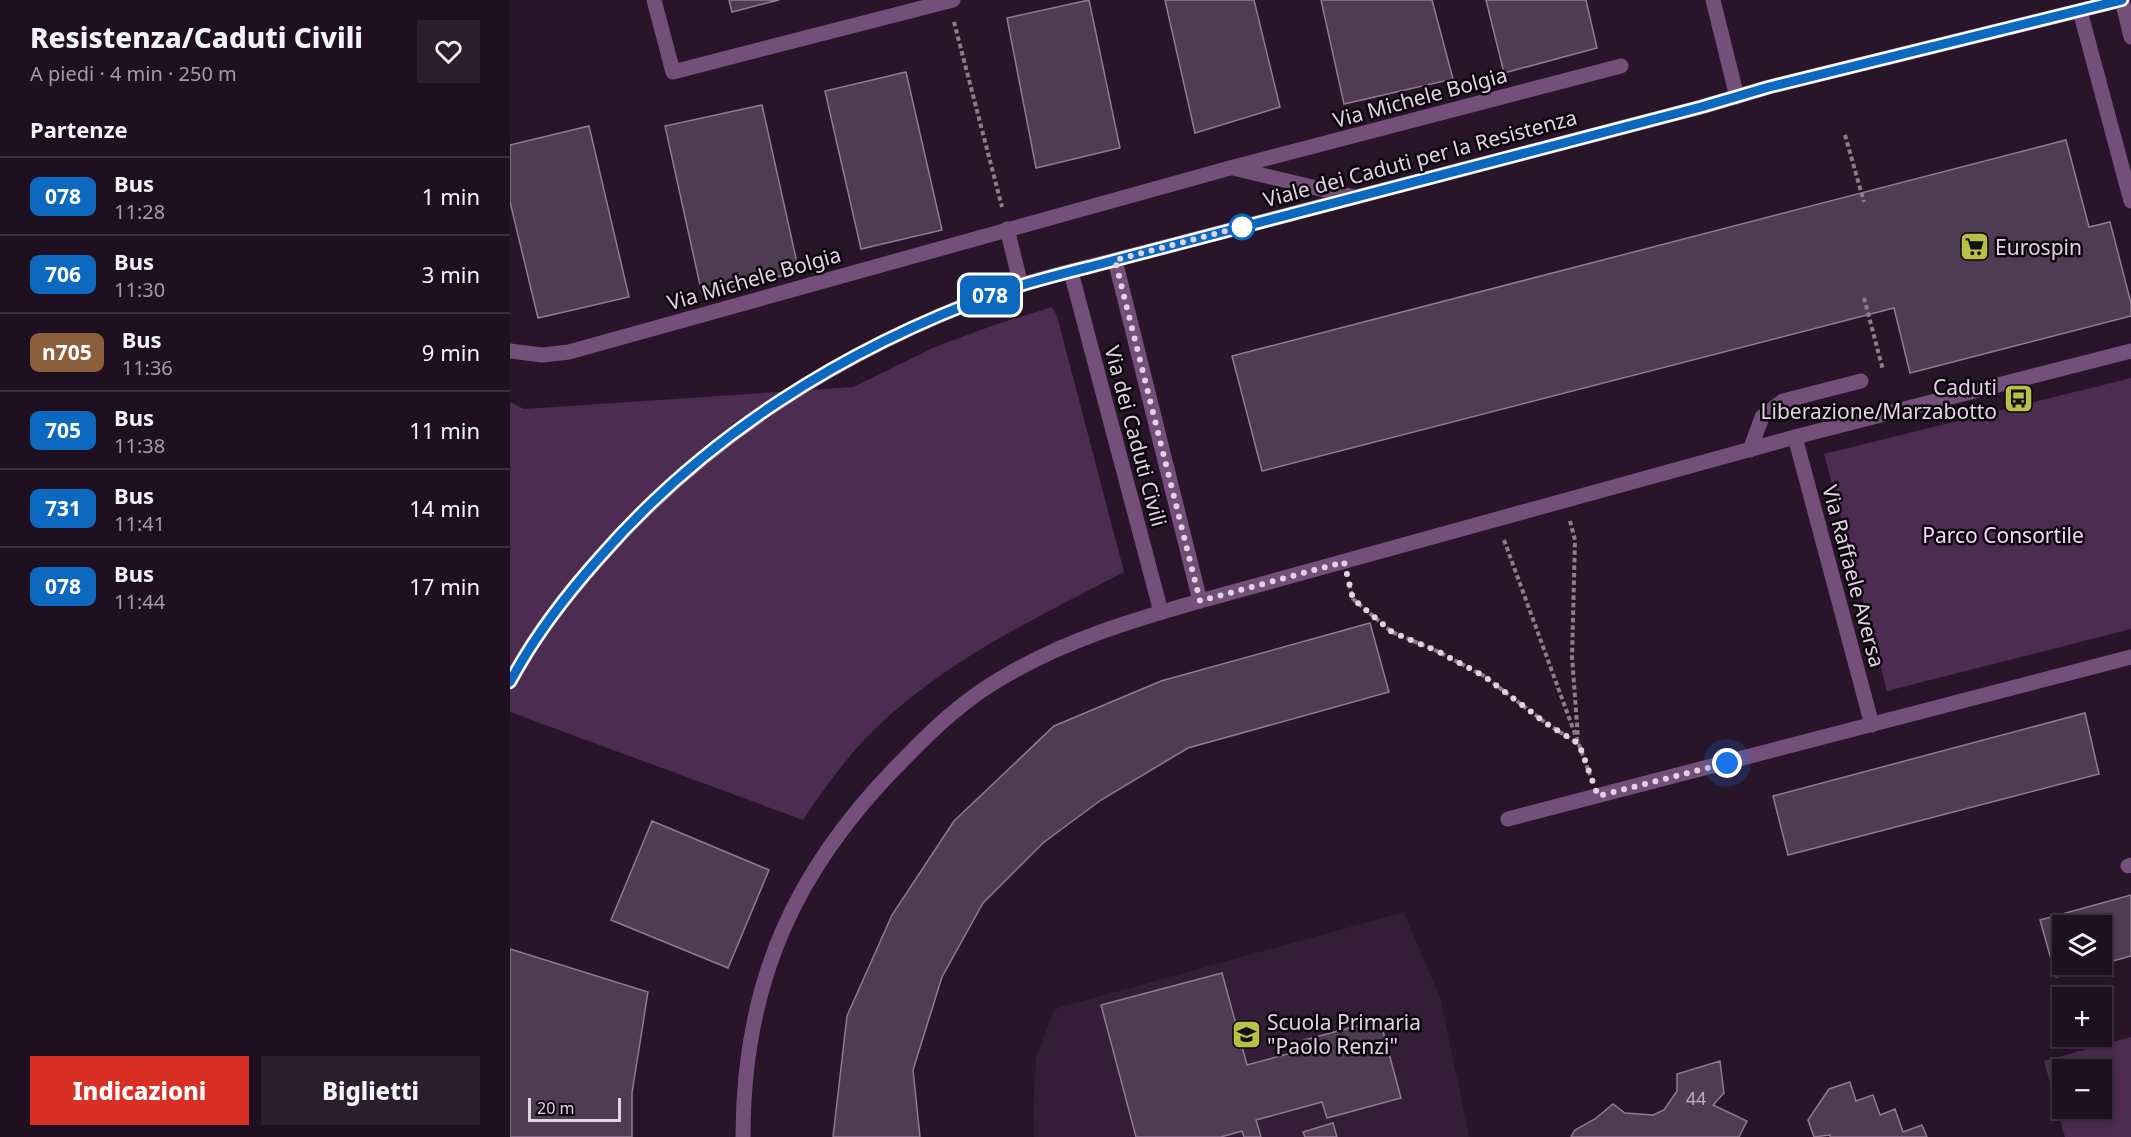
<!DOCTYPE html>
<html lang="it">
<head>
<meta charset="utf-8">
<style>
  :root { --surface:#1e1020; --page:#2b1e2d; --text:#f1f3f6; --muted:#a19da5; --line:#3c303e; --accent:#d93025 }
  body { margin:0; font-family:"Noto Sans",sans-serif; background:var(--page); color:var(--text); height:100vh; display:flex; flex-direction:column; font-size:22px; white-space:nowrap }
  * { box-sizing:border-box; margin:0 }
  p { font-size:20px; color:var(--muted) }
  .icon { flex:none; width:33px; height:33px; fill:none; stroke:currentColor; stroke-width:2; stroke-linecap:round; stroke-linejoin:round }
  .map { position:relative; flex:1; overflow:hidden }
  .side { display:flex; flex-direction:column; background:var(--surface); width:510px }
  .side>* { flex:none }
  .badge { padding:0 12px; border-radius:9px; font-size:21px; line-height:39px }
  .tools { position:absolute; left:1542px; top:915px; display:grid; gap:12px }
  .tools a { display:grid; place-items:center; width:60px; height:60px; border-radius:0px; background:var(--surface); box-shadow:0 3px 9px #0003,0 0 0 2px var(--line); font-size:30px }
  .scale { position:absolute; left:18px; bottom:15px; width:93px; box-sizing:border-box; padding-left:6px; border:3px solid #e1d4e2; border-top:0; font-size:16px; line-height:21px; white-space:nowrap; color:#e1d4e2; -webkit-text-stroke:4px #0c050d; paint-order:stroke }
  .you { position:absolute; width:30px; height:30px; margin:-15px; border:4px solid #fff; border-radius:50%; background:#1a73e8; box-shadow:0 0 0 9px #1a73e833 }
  .map>.badge { position:absolute; translate:-50% -50%; box-shadow:0 0 0 3px #fff }
  h2 { padding:0 30px; font-size:22px; line-height:54px }
  .round { display:grid; place-items:center; flex:none; width:63px; height:63px; border-radius:0px; background:var(--page) }
  .head { display:flex; align-items:center; justify-content:space-between; height:102px; padding:0 30px }
  h1 { font-size:28px; font-weight:800; line-height:45px }
  .primary-button { display:flex; gap:12px; margin-top:auto; padding:12px 30px }
  .primary-button a { flex:1; height:69px; border-radius:0px; background:var(--accent); color:#fff; font-size:24px; font-weight:800; line-height:69px; text-align:center }
  .primary-button a+a { background:var(--page); color:var(--text) }
  ul { padding:0; list-style:none }
  li { display:flex; align-items:center; gap:18px; height:78px; padding:0 30px; border-top:2px solid var(--line) }
  li div { flex:1 }
  li b { display:block; font-size:22px }
  li em { font-style:normal }
  li .badge { min-width:66px; font-weight:700; text-align:center }
  main { display:flex; flex:1; min-height:0 }
  .map>svg:first-child { display:block }
</style>
</head>
<body>
<main>
<section class="side">
<div class="head"><div><h1>Resistenza/Caduti Civili</h1><p>A piedi · 4 min · 250 m</p></div><a class="round"><svg class="icon" aria-label="heart" viewBox="0 0 24 24"><path d="M12 20l-8-8c-3-5 5-10 8-4 3-6 11-1 8 4z"/></svg></a></div>
<h2>Partenze</h2>
<ul>
<li><span class="badge" style="background:#0c69bf;color:#fff">078</span><div><b>Bus</b><p>11:28</p></div><em>1 min</em></li>
<li><span class="badge" style="background:#0c69bf;color:#fff">706</span><div><b>Bus</b><p>11:30</p></div><em>3 min</em></li>
<li><span class="badge" style="background:#8b5e3c;color:#fff">n705</span><div><b>Bus</b><p>11:36</p></div><em>9 min</em></li>
<li><span class="badge" style="background:#0c69bf;color:#fff">705</span><div><b>Bus</b><p>11:38</p></div><em>11 min</em></li>
<li><span class="badge" style="background:#0c69bf;color:#fff">731</span><div><b>Bus</b><p>11:41</p></div><em>14 min</em></li>
<li><span class="badge" style="background:#0c69bf;color:#fff">078</span><div><b>Bus</b><p>11:44</p></div><em>17 min</em></li>
</ul>
<div class="primary-button"><a>Indicazioni</a><a>Biglietti</a></div>
</section>
<div class="map">
<svg width="1621" height="1137" viewBox="0 0 1621 1137">
  <rect width="100%" height="100%" fill="#28152a"/>
  <path fill="#341d36" d="M894 912 931 1000 959 1137H524L523 1109 526 1058 544 1009Z"/>
  <path fill="#4c2c50" fill-rule="evenodd" d="M542 307 547 316 614 572C525 619 437 659 364 730 336 757 314 789 293 820L0 712V402L14 409 343 387 425 347 487 324Z
    M1621 378V629L1377 691 1314 454Z
    M1621 1037V1137H1555L1534 1061ZM1552 1070H1592V1108H1552Z"/>
  <path fill="#4f3b52" stroke="#917993" stroke-width="1.5" d="M219 0H269L222 12Z
    M579 0 610 148 526 168 497 18Z
    M655 0H744L770 107 685 133Z
    M811 0H922L943 79 834 104Z
    M976 0H1076L1087 48 994 73Z
    M396 72 432 230 351 249 315 91Z
    M252 105 289 272 192 294 155 126Z
    M79 126 119 297 28 318 0 202V145Z
    M1556 140 1579 227 1600 222 1621 303V316L1400 373 1384 308 752 471 722 356Z
    M860 623 879 692 678 748 591 800 533 843 473 903 432 977 403 1070 410 1137H323L337 1016 382 915 444 821 544 726 651 681Z
    M1575 713 1589 774 1278 855 1263 796Z
    M142 821 259 870 218 968 101 920Z
    M1621 895V956L1592 964V926H1552V964H1591L1546 977 1530 920Z
    M0 949 138 992 122 1093V1137H0Z
    M712 973 737 1065 796 1049 794 1040 870 1020 891 1098 817 1118 812 1102 746 1120 751 1137H734L732 1131 711 1137H626L591 1005Z
    M1210 1061 1214 1093 1203 1105 1237 1121 1229 1137H1061L1065 1130 1085 1119 1103 1104 1115 1113 1143 1115 1154 1110 1167 1091V1074Z
    M1340 1082 1346 1101 1363 1095 1370 1115 1385 1109 1393 1132 1412 1125 1417 1137H1320V1135L1304 1137 1298 1120 1319 1089Z
    M823 1123 827 1137H795L793 1132Z"/>
  <g fill="none" stroke-linecap="round" stroke-linejoin="round">
    <path stroke="#8c7d8e" stroke-width="4" stroke-dasharray="4.5 3" stroke-linecap="butt" d="M444 22 492 207
      M1335 135 1354 202
      M1354 298 1373 370
      M1060 521 1065 540 1062 657 1068 738
      M994 540 1080 775
      M839 584 843 599 882 632 927 651 974 676 1037 724 1069 744"/>
    <path stroke="#744f79" stroke-width="15" d="M1240 450 1252 417 1273 401 1351 381
      M1618 866 1621 865"/>
    <path stroke="#744f79" stroke-width="15" d="M144 0 163 72 443 0
      M1203 0 1227 97
      M1612 0 1621 37
      M1570 11 1621 201
      M723 168 844 197
      M497 229 511 285
      M605 260 690 601
      M561 272 651 612
      M0 351 32 355 59 352 720 168 1111 66
      M1285 437 1362 725
      M998 819 1621 657"/>
    <path stroke="#744f79" stroke-width="15" d="M0 682C22 640 52 600 84 564 192 439 332 349 487 293 525 279 566 270 605 260L1191 107 1259 87 1612 0
      M233 1137C233 982 285 868 394 759 425 727 456 698 495 676 556 640 623 620 690 601L1285 437 1621 351"/>
  </g>
  <g fill="none" stroke-linecap="round" stroke-linejoin="round">
    <defs>
      <path id="line" d="M0 682C24 637 56 595 90 557 196 435 335 348 487 293 518 282 551 274 583 266L1191 107 1259 87 1612 0"/>
    </defs>
    <use href="#line" stroke="#fff" stroke-width="14"/>
    <use href="#line" stroke="#0c69bf" stroke-width="9"/>
    <path stroke="#e1d4e2" stroke-width="6" stroke-dasharray="0 10.8" d="M732 227 739 225 605 260 690 601 834 562 843 599 882 632 927 651 974 676 1037 724 1069 744 1088 796 1217 763"/>
  </g>
  <defs>
    <symbol id="supermarket-square" viewBox="-11 -11 22 22"><rect x="-9" y="-9" width="18" height="18" rx="4" fill="#b9c046" stroke="#0c050d"/><path d="M-6-5.5h2.5l.6 2H6L4.5 2H-2.5L-4.4-4H-6ZM-1.5 3.2a1.3 1.3 0 1 0 .1 0ZM3 3.2a1.3 1.3 0 1 0 .1 0Z" fill="#111"/></symbol>
    <symbol id="bus-square" viewBox="-11 -11 22 22"><rect x="-9" y="-9" width="18" height="18" rx="4" fill="#b9c046" stroke="#0c050d"/><path d="M-5-6H5V4H4V6H2V4H-2V6H-4V4H-5ZM-3.5-4V0h7V-4ZM-3.5 1.2v1.5H-2V1.2ZM2 1.2v1.5H3.5V1.2Z" fill="#111"/></symbol>
    <symbol id="school-square" viewBox="-11 -11 22 22"><rect x="-9" y="-9" width="18" height="18" rx="4" fill="#b9c046" stroke="#0c050d"/><path d="M0-5L7-2L0 1L-7-2ZM-4 1L0 2.5L4 1V4Q0 6-4 4Z" fill="#111"/></symbol>
  </defs>
  <g fill-rule="evenodd">
    <use href="#supermarket-square" x="1448" y="230" width="33" height="33"/>
    <use href="#bus-square" x="1492" y="382" width="33" height="33"/>
    <use href="#school-square" x="720" y="1018" width="33" height="33"/>
  </g>
  <circle fill="#fff" stroke="#0c69bf" stroke-width="3" cx="732" cy="227" r="12"/>
  <g text-anchor="middle" dominant-baseline="central" stroke-width="5" stroke-linejoin="round" paint-order="stroke">
    <g font-size="18" fill="#bcaebe">
      <text x="1186" y="1098">44</text>
    </g>
    <g font-size="21" fill="#e1d4e2" stroke="#0c050d">
      <text transform="translate(910 97) rotate(-15)">Via Michele Bolgia</text>
      <text transform="translate(910 158) rotate(-15)">Viale dei Caduti per la Resistenza</text>
      <text transform="translate(244 278) rotate(-16)">Via Michele Bolgia</text>
      <text transform="translate(626 436) rotate(75)">Via dei Caduti Civili</text>
      <text transform="translate(1344 576) rotate(75)">Via Raffaele Aversa</text>
    </g>
    <g font-size="21" fill="#e1d4e2" stroke="#0c050d" text-anchor="start">
      <text x="1485" y="247">Eurospin</text>
      <text x="1487" y="387" text-anchor="end">Caduti<tspan x="1487" dy="24">Liberazione/Marzabotto</tspan></text>
      <text x="757" y="1022">Scuola Primaria<tspan x="757" dy="24">"Paolo Renzi"</tspan></text>
    </g>
    <g font-size="21" fill="#f7d7fa" stroke="#0c050d">
      <text x="1493" y="535">Parco Consortile</text>
    </g>
  </g>
</svg>
<div class="tools">
<a><svg class="icon" aria-label="layers" viewBox="0 0 24 24"><path d="M12 4l9 5-9 5-9-5zM3 14l9 5 9-5"/></svg></a>
<a>+</a>
<a>−</a>
</div>
<div class="scale">20 m</div>
<div class="you" style="left:1217px;top:763px"></div>
<b class="badge" style="left:480px;top:295px;background:#0c69bf;color:#fff">078</b>
</div>
</main>
</body>
</html>
